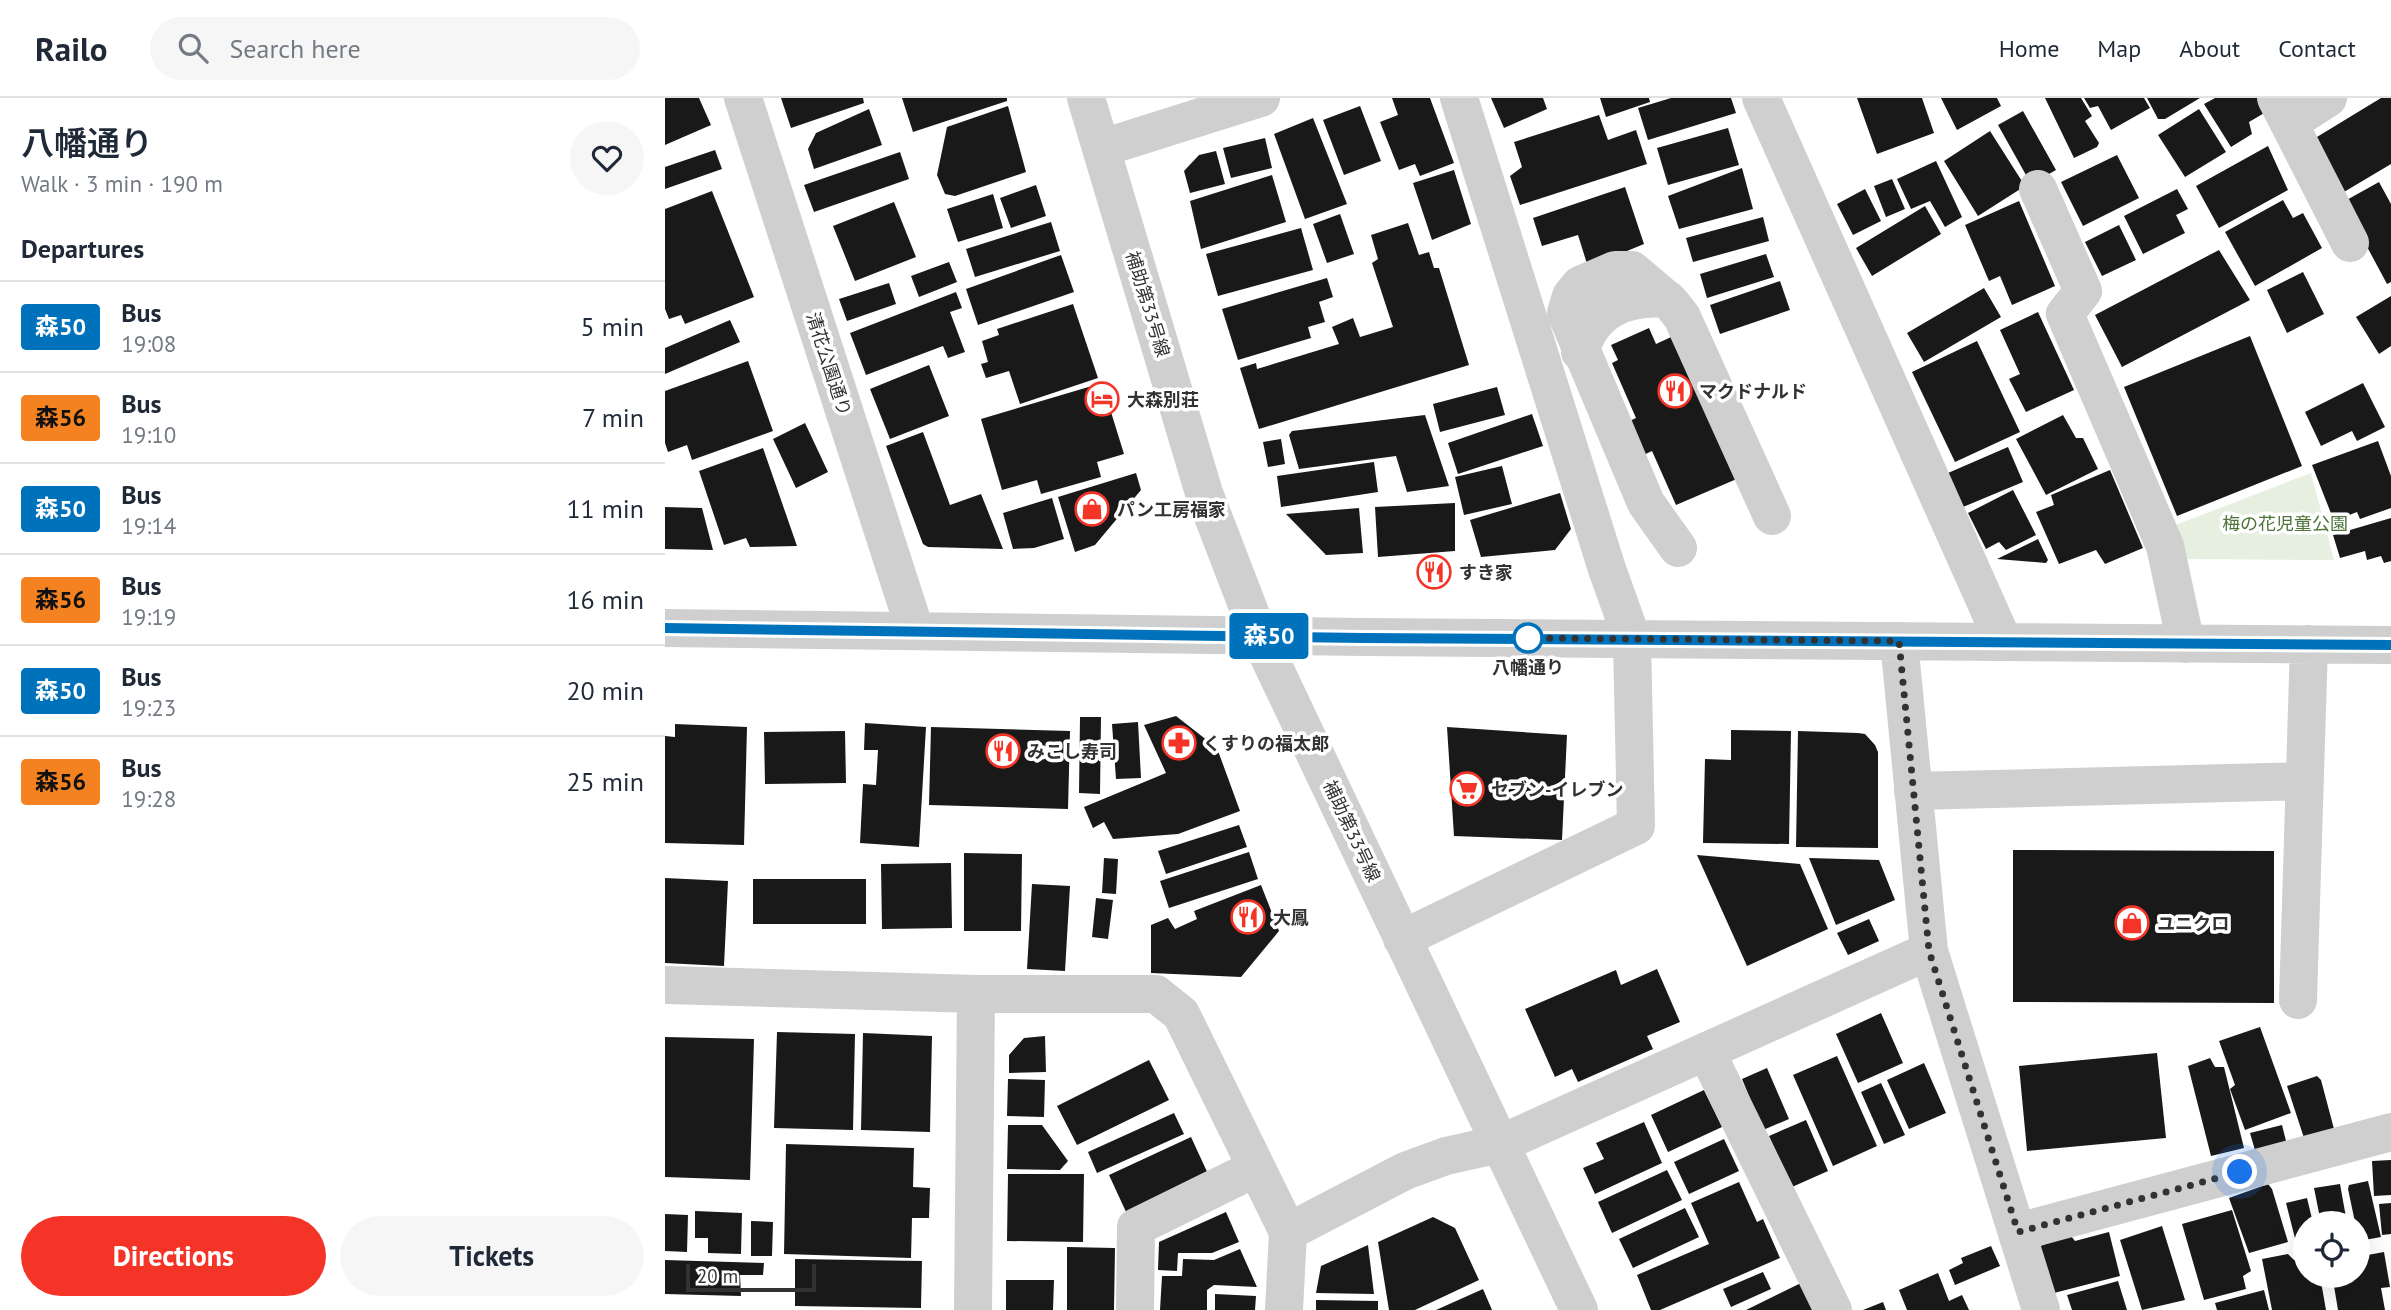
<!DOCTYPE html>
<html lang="en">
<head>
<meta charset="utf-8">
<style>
  :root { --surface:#fff; --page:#f6f6f7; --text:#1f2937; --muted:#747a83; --line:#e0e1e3; --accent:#f53428 }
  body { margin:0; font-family:"PT Sans","Noto Sans JP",sans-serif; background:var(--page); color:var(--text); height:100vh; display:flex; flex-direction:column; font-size:26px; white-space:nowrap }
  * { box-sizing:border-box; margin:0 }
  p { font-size:23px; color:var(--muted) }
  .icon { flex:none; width:38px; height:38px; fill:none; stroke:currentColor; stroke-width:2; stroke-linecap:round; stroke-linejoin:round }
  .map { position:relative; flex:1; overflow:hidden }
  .drawer { display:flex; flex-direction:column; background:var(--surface); width:665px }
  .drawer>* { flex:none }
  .badge { padding:0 14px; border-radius:5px; font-size:24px; line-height:46px }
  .tools { position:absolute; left:1628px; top:1113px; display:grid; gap:14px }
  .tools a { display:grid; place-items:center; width:77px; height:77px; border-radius:50%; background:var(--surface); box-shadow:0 7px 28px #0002; font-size:35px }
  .scale { position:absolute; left:21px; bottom:18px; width:130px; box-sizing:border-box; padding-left:7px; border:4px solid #323232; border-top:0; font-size:19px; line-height:24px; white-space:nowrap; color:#323232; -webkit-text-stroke:5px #fff; paint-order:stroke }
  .you { position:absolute; width:35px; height:35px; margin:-18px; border:5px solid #fff; border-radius:50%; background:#1a73e8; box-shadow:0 0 0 10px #1a73e833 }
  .map>.badge { position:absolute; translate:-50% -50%; box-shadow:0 0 0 4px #fff }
  h2 { padding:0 21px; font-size:26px; line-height:63px }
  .round { display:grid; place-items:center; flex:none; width:74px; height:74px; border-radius:37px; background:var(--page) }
  .head { display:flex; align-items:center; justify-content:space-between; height:119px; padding:0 21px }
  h1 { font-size:33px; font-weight:600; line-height:52px }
  .primary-button { display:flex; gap:14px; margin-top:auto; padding:14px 21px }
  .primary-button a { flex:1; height:80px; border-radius:42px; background:var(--accent); color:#fff; font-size:28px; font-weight:600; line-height:80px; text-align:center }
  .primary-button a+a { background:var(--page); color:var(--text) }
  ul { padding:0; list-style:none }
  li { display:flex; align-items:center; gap:21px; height:91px; padding:0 21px; border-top:2px solid var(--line) }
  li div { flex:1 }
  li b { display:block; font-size:26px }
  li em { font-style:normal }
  li .badge { min-width:77px; font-weight:700; text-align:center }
  header { display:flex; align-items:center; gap:42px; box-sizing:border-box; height:98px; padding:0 35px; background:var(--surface); border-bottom:2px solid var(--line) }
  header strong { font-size:33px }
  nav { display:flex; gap:38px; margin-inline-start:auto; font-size:24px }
  .search { width:490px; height:63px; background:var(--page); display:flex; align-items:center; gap:18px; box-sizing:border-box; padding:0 24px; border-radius:38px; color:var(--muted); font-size:26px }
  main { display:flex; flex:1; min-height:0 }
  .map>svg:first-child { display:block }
</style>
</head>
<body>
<header>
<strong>Railo</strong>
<div class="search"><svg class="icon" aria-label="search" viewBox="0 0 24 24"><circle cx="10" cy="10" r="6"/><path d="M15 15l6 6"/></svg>Search here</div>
<nav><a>Home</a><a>Map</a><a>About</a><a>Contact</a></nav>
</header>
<main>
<section class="drawer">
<div class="head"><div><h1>八幡通り</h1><p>Walk · 3 min · 190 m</p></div><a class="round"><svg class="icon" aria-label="heart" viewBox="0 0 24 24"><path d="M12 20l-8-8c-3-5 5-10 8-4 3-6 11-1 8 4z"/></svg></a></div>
<h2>Departures</h2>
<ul>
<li><span class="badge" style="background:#0072bc;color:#fff">森50</span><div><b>Bus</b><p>19:08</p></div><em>5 min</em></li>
<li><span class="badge" style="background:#f58220;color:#111">森56</span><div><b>Bus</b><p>19:10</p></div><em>7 min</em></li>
<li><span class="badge" style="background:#0072bc;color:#fff">森50</span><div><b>Bus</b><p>19:14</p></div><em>11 min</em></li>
<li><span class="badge" style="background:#f58220;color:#111">森56</span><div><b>Bus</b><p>19:19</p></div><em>16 min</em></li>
<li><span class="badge" style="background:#0072bc;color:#fff">森50</span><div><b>Bus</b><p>19:23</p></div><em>20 min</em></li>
<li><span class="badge" style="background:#f58220;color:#111">森56</span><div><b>Bus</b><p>19:28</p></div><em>25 min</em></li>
</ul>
<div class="primary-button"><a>Directions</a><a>Tickets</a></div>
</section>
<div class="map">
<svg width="1726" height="1212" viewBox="0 0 1726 1212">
  <rect width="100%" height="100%" fill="#fff"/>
  <path fill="#e6efe0" d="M1646 375 1669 462 1520 461 1508 428Z"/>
  <path fill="#191919" d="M0 0H34L46 27 0 47Z
    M116 0H198L199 5 126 30Z
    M237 0H342V3L248 34Z
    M727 0H765L789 65 755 78 750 66 734 72 715 24 733 17Z
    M826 0H878L882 11 839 30Z
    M935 0H984L985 4 941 19Z
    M1006 0H1066L1071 15 983 42 973 10Z
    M1192 0H1257L1269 35 1212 56Z
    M1276 0H1332L1336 8 1292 32Z
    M1380 0H1416L1427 18 1420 23 1434 45 1432 49 1409 60Z
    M1419 0H1479L1485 10 1446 32 1433 8 1425 10Z
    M1482 0H1535L1500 21H1493Z
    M1550 0H1593L1601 14 1584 24 1587 36 1566 49 1539 6Z
    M1716 0H1726V66L1679 94 1647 42Z
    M343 8 361 74 290 98 280 96 272 77 282 29Z
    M695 8 716 63 679 77 658 22Z
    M204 11 217 47 149 71 143 51 151 35Z
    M1534 11 1561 54 1520 79 1493 37Z
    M1358 13 1391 72 1366 86 1333 27Z
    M934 17 943 42 971 32 982 66 855 107 845 78 857 69 849 44Z
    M648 20 682 106 640 121 609 36Z
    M1063 30 1074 67 1003 87 992 50Z
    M1325 33 1360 88 1313 118 1279 63Z
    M600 40 607 70 566 80 558 50Z
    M1603 48 1623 92 1554 130 1531 88Z
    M50 52 57 71 0 91V69Z
    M551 53 560 86 525 95 519 73 534 57Z
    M235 54 244 81 149 114 139 87Z
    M1452 57 1474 100 1418 128 1396 84Z
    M1271 63 1297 119 1280 129 1265 103 1246 111 1232 81Z
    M1077 70 1088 111 1014 131 1003 98Z
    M789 72 806 126 767 142 748 85Z
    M607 77 621 124 536 151 525 103Z
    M1227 81 1240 111 1221 119 1209 88Z
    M1714 84 1726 106V184L1722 186 1678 104Z
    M371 87 381 118 346 130 335 100Z
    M960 89 979 146 923 169 913 137 877 148 868 120Z
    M1200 91 1216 123 1188 137 1172 106Z
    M1512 91 1523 111 1511 117 1520 135 1478 156 1459 118Z
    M47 93 89 199 20 226 16 217 4 221 0 211V111Z
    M328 96 338 130 293 144 282 111Z
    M1618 102 1628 120 1638 115 1657 150 1590 188 1560 134Z
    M1354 103 1390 188 1347 207 1335 178 1324 183 1300 127Z
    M229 104 251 159 190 183 168 128Z
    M1260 108 1276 136 1207 178 1191 150Z
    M675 116 689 156 662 165 648 126Z
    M1098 119 1104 143 1028 164 1021 140Z
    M386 124 395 153 310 179 301 151Z
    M743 125 754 157 764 154 769 170H774L804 267 594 331 575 270 591 265 592 271 674 246 667 229 688 220 695 239 728 229 707 165 713 161 706 137Z
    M1454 127 1471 162 1437 178 1420 144Z
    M636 130 648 172 553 198 541 156Z
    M1554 152 1585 202 1457 269 1430 217Z
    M1101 156 1109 179 1042 200 1035 176Z
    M396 157 409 194 313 227 301 191Z
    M284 164 292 184 254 199 246 178Z
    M1638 174 1659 216 1622 235 1602 192Z
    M662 180 668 199 654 204 660 224 643 229 646 240 573 262 557 211Z
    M1115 183 1125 212 1055 236 1045 207Z
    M224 185 231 206 182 223 174 201Z
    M1319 190 1336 219 1259 264 1242 235Z
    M291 194 297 210 285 214 300 254 283 260 278 248 201 277 185 235Z
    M1726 198V248L1714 256 1691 219Z
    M408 206 433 280 355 306 344 273 321 280 316 266 323 264 317 243 334 237 332 231Z
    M1373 214 1409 292 1361 314 1344 281 1355 276 1335 232Z
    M65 222 75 244 0 276V250Z
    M1032 227 1095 371 1011 407 987 353 972 360 958 326 971 320 947 265 953 262 946 247 984 230 991 246Z
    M1585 238 1637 368 1512 418 1459 289Z
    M1312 243 1355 334 1290 364 1247 274Z
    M83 263 108 333 27 362 22 347 3 354 0 345V293Z
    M264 267 284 318 225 341 205 291Z
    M437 285 459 356 432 364 436 379 376 396 372 382 337 392 316 321Z
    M1698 285 1720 329 1692 343 1687 333 1656 348 1640 314Z
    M832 289 840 317 775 334 768 306Z
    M867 316 878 348 793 376 783 345Z
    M760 317 784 388 742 394 731 358 634 371 624 337 627 333Z
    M1398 317 1411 340H1418L1433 371 1381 397 1351 341Z
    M140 325 163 374 131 390 108 341Z
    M258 334 285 407 316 396 338 451 263 449 258 446 221 348Z
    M616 341 620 366 603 369 598 344Z
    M1713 343 1726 378V410L1695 421 1692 414 1669 423 1647 367Z
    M1343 349 1358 384 1298 409 1283 375Z
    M98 350 132 448 85 449 81 440 59 447 34 373Z
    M709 364 713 394 616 409 612 378Z
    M837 368 847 406 799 417 790 379Z
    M1445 372 1478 450 1440 466 1431 452 1394 466 1371 414 1389 407 1386 397Z
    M471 375 476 392 430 447 410 454 393 399Z
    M1348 392 1371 437 1341 452 1334 444 1321 451 1303 415Z
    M895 395 906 431 890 452 816 459 805 422Z
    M387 400 399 441 369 450 348 451 338 415Z
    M790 405V453L713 459 710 409Z
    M0 409 37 410 48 452 0 451Z
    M694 410 698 455 661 457 621 416Z
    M1726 420V463L1719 465 1716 458 1702 462 1700 453 1675 460 1668 437Z
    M1373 441 1383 462 1381 465 1332 461Z
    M511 618 552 650 575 713 513 736 448 741 439 724 428 730 419 709 501 675 479 627Z
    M415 619H436L435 696 414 695Z
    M473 624 476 680 451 681 447 626Z
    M200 625 261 629 254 749 195 745 198 686 211 687 213 652H199Z
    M10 626 82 629 79 747 0 745V638L10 639Z
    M266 629 405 633 403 711 264 707Z
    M782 629 902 637 897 742 789 738Z
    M1066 632 1126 633 1124 746 1038 745 1040 661 1066 662Z
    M180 633 181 685 100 686 99 634Z
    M1133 633 1193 635 1200 636 1210 647 1213 654V750L1131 749Z
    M574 727 582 749 501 776 493 753Z
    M1348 752 1609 753V905L1348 904Z
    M584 754 593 781 504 810 495 783Z
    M299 755 357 756 356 833H299Z
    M1032 757 1135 766 1163 831 1082 868Z
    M439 760 453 761 451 796 437 795Z
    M1144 760 1214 762 1230 802 1171 827Z
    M286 765 287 830 217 831 216 766Z
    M0 780 63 783 59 868 0 865Z
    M88 781H201V826H88Z
    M367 786 405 788 400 873 362 871Z
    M596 787 614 833 576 879 486 875V827L503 820 510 831 532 821 529 813Z
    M431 800 448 802 443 841 427 839Z
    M1204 821 1214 843 1183 857 1172 835Z
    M992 871 1015 924 982 938 988 951 913 984 907 971 890 979 860 911 951 872 956 887Z
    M1216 915 1238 965 1193 985 1171 936Z
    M1595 929 1626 1015 1580 1032 1565 991 1570 987 1554 943Z
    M112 934 190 936 188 1032 109 1030Z
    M198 935 267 938 265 1034 196 1032Z
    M380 938 381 974 344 975V957L359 940Z
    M0 939 89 941 85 1082 0 1079Z
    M1492 955 1501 1040 1362 1053 1354 968Z
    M1172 958 1212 1048 1168 1068 1128 977Z
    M1545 960 1550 969H1559L1579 1050 1546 1058 1523 968Z
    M484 962 504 1002 412 1047 392 1008Z
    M1259 965 1281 1015 1244 1031 1222 982Z
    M1102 970 1124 1021 1098 1032 1077 981Z
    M1652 978 1656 982 1669 1031 1639 1040 1622 988Z
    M343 981 380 982 379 1019 342 1018Z
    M1216 985 1240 1037 1219 1046 1196 994Z
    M1039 992 1057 1029 1003 1054 986 1017Z
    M509 1015 519 1036 432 1075 423 1054Z
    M1141 1022 1163 1073 1127 1089 1104 1038Z
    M979 1024 997 1065 930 1096 918 1070 939 1061 931 1045Z
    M343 1027H377L403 1063 395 1072 342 1071Z
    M1617 1027 1623 1051 1592 1059 1585 1035Z
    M526 1039 544 1078 462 1116 444 1077Z
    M1059 1041 1074 1073 1024 1096 1009 1064Z
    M121 1046 249 1050 248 1089 265 1090 264 1120H247L246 1160 119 1156Z
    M1726 1062V1097L1709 1098 1707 1063Z
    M1002 1072 1017 1102 947 1135 933 1104Z
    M343 1076H419L418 1144 342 1143Z
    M1703 1083 1716 1139 1694 1143 1683 1091 1684 1087Z
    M1074 1084 1092 1124 1098 1121 1115 1160 995 1212H986L972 1177 1044 1146 1026 1105Z
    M1603 1086 1607 1091 1623 1144 1584 1155 1564 1100Z
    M1675 1086 1682 1125H1656L1649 1090Z
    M1642 1100 1648 1125H1640V1154L1634 1156 1621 1105Z
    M1726 1105V1136L1717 1137 1714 1106Z
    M1020 1110 1034 1139 968 1170 954 1141Z
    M1567 1112 1586 1173 1578 1178 1581 1191 1539 1202 1517 1126Z
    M30 1113 77 1115 76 1156 43 1155V1140H30Z
    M561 1114 574 1144 547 1155H513L512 1173 493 1172 494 1144Z
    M0 1116 23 1117 22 1154 0 1153Z
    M768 1119 790 1130 814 1182 750 1212H724L713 1144Z
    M86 1123 108 1124 107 1158H86Z
    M1497 1128 1520 1202 1477 1212 1455 1142Z
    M1444 1134 1455 1178 1389 1195 1375 1148 1406 1138 1410 1143Z
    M703 1147 709 1196 651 1195 656 1168Z
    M1326 1148 1335 1168 1290 1187 1284 1172 1298 1165 1296 1160Z
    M402 1149 450 1150 449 1212H402Z
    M575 1151 592 1189 549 1187 542 1192V1212H495L497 1178H517L518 1161 549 1162Z
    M1719 1154 1725 1189 1716 1190 1720 1212H1673L1669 1188 1674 1183 1673 1178H1692V1159Z
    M1623 1156 1629 1162 1640 1160V1178H1655L1661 1212H1607L1597 1161Z
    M130 1161 257 1163 256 1210 130 1208Z
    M0 1162 99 1165 98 1177H75L76 1198 0 1196Z
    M1098 1174 1106 1191 1066 1209 1058 1191Z
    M1273 1175 1284 1203 1297 1197 1304 1212H1242L1234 1192Z
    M341 1182H389L388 1212H341Z
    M1453 1183 1462 1212H1407L1402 1197Z
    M1136 1185 1149 1212H1081Z
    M818 1191 827 1212H771Z
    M1599 1192 1604 1212H1552L1550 1205Z
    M550 1196 591 1198 590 1212H550Z
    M651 1202 713 1203V1212H651Z
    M1218 1204 1221 1212H1198Z"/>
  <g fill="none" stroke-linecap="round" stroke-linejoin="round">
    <path stroke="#cfcfcf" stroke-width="38" d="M78 0 250 532
      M421 0 539 395 594 538 914 1212
      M1096 0 1338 543
      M1611 0 1685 145
      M1628 30 1632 20 1663 0
      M437 50 596 0
      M1373 91 1418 193 1400 216 1500 448 1521 546
      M915 254C927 212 960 198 1002 201
      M1013 450 981 405 901 215 906 198 915 187 950 172H967L1006 205 1017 219 1107 418
      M0 530 699 539 1726 547
      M1234 543 1264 853 1376 1212
      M1248 693 1639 683
      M737 841 971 728 967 541 942 471 794 0
      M0 887 311 896H491L516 916 623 1134 619 1212
      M1633 902 1644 546
      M1041 953 1168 1212
      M623 1134 740 1073 781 1058 835 1046 1264 853
      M1353 1134 1726 1034
      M308 1212 311 896
      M470 1212 471 1129 591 1070"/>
  </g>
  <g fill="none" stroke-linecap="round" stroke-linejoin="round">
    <defs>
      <path id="line" d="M0 530 699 540 1726 547"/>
    </defs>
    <use href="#line" stroke="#fff" stroke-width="16"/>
    <use href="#line" stroke="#0072bc" stroke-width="10"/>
    <path stroke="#323232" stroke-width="7" stroke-dasharray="0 12.6" d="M863 540H855L1234 543 1264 853 1353 1134 1575 1074"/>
  </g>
  <defs>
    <symbol id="restaurant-ring" viewBox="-11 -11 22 22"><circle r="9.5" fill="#fff" stroke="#f53428" stroke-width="1.5"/><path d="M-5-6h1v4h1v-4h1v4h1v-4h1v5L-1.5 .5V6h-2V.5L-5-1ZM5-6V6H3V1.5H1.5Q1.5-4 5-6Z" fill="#f53428"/></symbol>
    <symbol id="hotel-ring" viewBox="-11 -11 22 22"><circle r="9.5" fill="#fff" stroke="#f53428" stroke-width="1.5"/><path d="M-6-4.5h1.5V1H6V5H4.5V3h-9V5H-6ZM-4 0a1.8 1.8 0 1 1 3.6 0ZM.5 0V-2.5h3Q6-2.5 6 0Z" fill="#f53428"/></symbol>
    <symbol id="shop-ring" viewBox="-11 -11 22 22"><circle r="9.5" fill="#fff" stroke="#f53428" stroke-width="1.5"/><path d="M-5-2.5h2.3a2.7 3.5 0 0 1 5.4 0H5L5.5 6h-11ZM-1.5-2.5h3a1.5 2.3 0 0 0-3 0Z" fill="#f53428"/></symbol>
    <symbol id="pharmacy-ring" viewBox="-11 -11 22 22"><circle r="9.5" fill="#fff" stroke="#f53428" stroke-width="1.5"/><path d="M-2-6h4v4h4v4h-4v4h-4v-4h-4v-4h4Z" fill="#f53428"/></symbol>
    <symbol id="supermarket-ring" viewBox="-11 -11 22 22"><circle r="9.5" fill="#fff" stroke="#f53428" stroke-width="1.5"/><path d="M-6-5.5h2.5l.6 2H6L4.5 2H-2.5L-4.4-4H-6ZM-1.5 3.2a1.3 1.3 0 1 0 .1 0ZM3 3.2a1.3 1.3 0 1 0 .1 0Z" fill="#f53428"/></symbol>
  </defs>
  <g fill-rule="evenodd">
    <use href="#restaurant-ring" x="991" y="274" width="38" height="38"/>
    <use href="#hotel-ring" x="418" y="282" width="38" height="38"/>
    <use href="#shop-ring" x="408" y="392" width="38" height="38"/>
    <use href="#restaurant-ring" x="750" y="455" width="38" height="38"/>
    <use href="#pharmacy-ring" x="495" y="626" width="38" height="38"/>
    <use href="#restaurant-ring" x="319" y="634" width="38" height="38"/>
    <use href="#supermarket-ring" x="783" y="672" width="38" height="38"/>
    <use href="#restaurant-ring" x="564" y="800" width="38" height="38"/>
    <use href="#shop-ring" x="1448" y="806" width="38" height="38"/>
  </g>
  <circle fill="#fff" stroke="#0072bc" stroke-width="3.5" cx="863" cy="540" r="14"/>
  <g text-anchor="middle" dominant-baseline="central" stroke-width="7" stroke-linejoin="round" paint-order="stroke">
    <g font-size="18" fill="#323232" stroke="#fff">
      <text transform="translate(483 206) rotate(73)">補助第33号線</text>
      <text transform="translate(164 266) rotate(72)">清花公園通り</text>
      <text transform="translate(687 733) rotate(65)">補助第33号線</text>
    </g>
    <g font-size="18" font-weight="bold" fill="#323232" stroke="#fff" text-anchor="start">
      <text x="1034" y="293">マクドナルド</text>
      <text x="462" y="301">大森別荘</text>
      <text x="452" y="411">パン工房福家</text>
      <text x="794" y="474">すき家</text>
      <text x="538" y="645">くすりの福太郎</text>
      <text x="362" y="653">みこし寿司</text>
      <text x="826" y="691">セブン-イレブン</text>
      <text x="608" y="819">大鳳</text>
      <text x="1492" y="825">ユニクロ</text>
    </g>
    <g font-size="18" fill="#4d733a" stroke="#fff">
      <text x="1620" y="425">梅の花児童公園</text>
    </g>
    <g font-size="18" font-weight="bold" fill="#323232" stroke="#fff">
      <text x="863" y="569">八幡通り</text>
    </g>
  </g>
</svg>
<div class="tools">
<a><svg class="icon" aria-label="locate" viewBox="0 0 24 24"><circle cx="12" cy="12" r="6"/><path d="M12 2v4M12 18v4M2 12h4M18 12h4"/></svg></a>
</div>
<div class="scale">20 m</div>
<div class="you" style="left:1575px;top:1074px"></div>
<b class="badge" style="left:604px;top:538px;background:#0072bc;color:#fff">森50</b>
</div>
</main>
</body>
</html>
